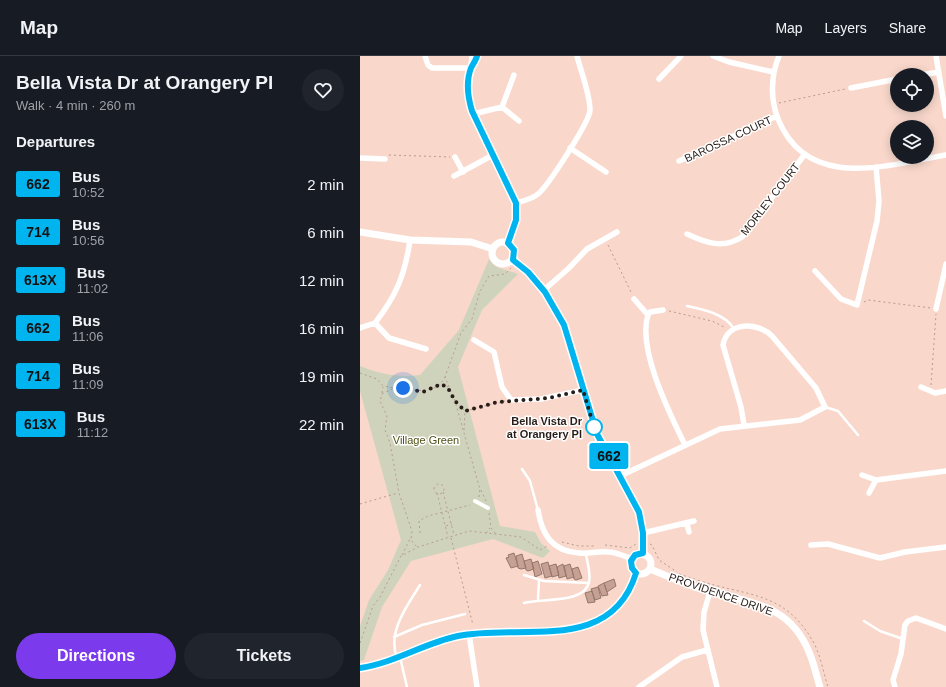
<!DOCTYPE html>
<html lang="en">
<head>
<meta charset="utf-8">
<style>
  :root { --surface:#171b24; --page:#20242c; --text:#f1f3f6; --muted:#9ea1a6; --line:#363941; --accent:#7c3aed }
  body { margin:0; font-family:Helvetica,sans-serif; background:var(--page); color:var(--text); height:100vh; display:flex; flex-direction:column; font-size:15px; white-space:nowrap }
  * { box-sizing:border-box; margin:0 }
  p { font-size:13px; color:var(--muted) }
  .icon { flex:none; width:22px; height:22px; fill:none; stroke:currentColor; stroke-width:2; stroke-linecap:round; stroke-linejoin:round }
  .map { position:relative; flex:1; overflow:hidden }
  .side { display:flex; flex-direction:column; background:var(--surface); width:360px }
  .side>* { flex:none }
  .badge { padding:0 8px; border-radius:3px; font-size:14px; line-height:26px }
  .controls { position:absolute; left:530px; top:12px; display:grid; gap:8px }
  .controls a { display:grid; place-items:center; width:44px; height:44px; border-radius:50%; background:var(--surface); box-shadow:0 2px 10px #0003; font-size:20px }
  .you { position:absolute; width:20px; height:20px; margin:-10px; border:3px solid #fff; border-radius:50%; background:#1a73e8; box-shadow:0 0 0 6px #1a73e833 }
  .map>.badge { position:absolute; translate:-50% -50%; box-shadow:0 0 0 2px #fff }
  h2 { padding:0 16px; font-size:15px; line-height:36px }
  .round { display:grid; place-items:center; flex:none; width:42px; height:42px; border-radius:21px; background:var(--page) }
  .headline { display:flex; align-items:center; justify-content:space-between; height:68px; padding:0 16px }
  h1 { font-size:19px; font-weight:700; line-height:30px }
  .button { display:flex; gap:8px; margin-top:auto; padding:8px 16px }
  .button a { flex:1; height:46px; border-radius:24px; background:var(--accent); color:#fff; font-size:16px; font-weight:700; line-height:46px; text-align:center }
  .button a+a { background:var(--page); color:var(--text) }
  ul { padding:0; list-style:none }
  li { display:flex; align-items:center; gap:12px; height:48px; padding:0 16px }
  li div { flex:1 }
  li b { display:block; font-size:15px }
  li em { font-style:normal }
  li .badge { min-width:44px; font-weight:700; text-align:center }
  header { display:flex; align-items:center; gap:24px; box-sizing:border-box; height:56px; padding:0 20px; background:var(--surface); border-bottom:1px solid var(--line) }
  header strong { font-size:19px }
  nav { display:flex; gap:22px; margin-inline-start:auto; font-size:14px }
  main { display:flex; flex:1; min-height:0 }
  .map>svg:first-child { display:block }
</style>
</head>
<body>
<header>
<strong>Map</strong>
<nav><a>Map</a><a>Layers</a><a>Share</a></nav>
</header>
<main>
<section class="side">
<div class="headline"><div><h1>Bella Vista Dr at Orangery Pl</h1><p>Walk · 4 min · 260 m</p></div><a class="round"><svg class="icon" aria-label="heart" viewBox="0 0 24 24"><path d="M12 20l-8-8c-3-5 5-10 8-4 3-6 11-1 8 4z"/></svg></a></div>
<h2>Departures</h2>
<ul>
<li><span class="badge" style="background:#00b5ef;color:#111">662</span><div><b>Bus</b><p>10:52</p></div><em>2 min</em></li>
<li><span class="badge" style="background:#00b5ef;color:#111">714</span><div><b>Bus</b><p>10:56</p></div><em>6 min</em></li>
<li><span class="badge" style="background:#00b5ef;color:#111">613X</span><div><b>Bus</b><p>11:02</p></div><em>12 min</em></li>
<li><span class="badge" style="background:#00b5ef;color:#111">662</span><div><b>Bus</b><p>11:06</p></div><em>16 min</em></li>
<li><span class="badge" style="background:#00b5ef;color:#111">714</span><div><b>Bus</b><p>11:09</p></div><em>19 min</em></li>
<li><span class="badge" style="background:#00b5ef;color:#111">613X</span><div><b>Bus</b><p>11:12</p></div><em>22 min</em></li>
</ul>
<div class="button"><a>Directions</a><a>Tickets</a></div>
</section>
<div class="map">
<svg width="586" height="631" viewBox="0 0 586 631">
  <rect width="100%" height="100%" fill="#f9d8cb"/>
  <path fill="#d0d3bc" d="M129 203C135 214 146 213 158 218L122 254 98 311 140 470 175 476 181 487 190 495 183 502 133 483 51 505 22 551 4 604 0 605V570L9 544 28 514 41 484 0 335V310C20 318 39 322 60 319L99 274Z"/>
  <path fill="#c6a092" stroke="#95776c" d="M154 497 158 510 151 512 146 502 149 501 148 499Z
    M162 498 166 512 161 513 158 512 156 500Z
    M171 503 174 513 168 515 166 514 164 505Z
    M178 505 182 518 175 521 172 507Z
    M188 506 192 520 185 522 181 508Z
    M196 508 199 519 192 521 189 510Z
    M203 508 206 520 199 522 197 511Z
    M210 508 214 521 207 523 204 510Z
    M218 511 222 522 216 524 214 523 212 513Z
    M254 523 256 530 247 536 244 527Z
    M244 527 248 539 242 540 238 530Z
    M238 531 241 542 235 544 231 533Z
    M232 535 235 546 228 547 225 537Z"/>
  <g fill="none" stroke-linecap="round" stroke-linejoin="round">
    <path stroke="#b69c91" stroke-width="1" stroke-dasharray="2 3" stroke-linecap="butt" d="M419 47 485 33
      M29 99 90 101
      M248 189 272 238
      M504 246 508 244 571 252
      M309 255 352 265 366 272
      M0 317 17 323 23 330 34 332 22 338 20 345 27 360 25 374 30 387 39 437 52 475 51 484 57 491
      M82 328 88 331
      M571 329 576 258
      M34 332C52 332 74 342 85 321
      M22 337 23 331
      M96 346 105 355 104 374
      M105 355 145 345
      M74 433a5 5 0 1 1 10 0a5 5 0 1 1-10 0Z
      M83 436 94 479
      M77 437 88 481
      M119 441 120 432
      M126 445 119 430 95 345 85 321 101 277 112 263 120 235 129 220 145 218 151 212
      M0 448 38 437
      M129 457 131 472 136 478
      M86 470 92 468
      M60 477 59 465 68 460 110 449
      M126 477 130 472
      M91 482 113 569
      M202 486 219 490H236
      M290 488 292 489 299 504 317 516
      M245 489 270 492 276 488
      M42 499 51 481
      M319 518C331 522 343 526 354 529 396 540 426 541 451 582 460 596 463 615 468 631
      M0 587 13 550 20 541 41 500 58 491 109 475 161 481 180 494 187 490"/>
    <path stroke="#fff" stroke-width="2.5" d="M327 250C342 253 366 258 374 273
      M465 351 478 355 498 379
      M162 413 170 425 178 454
      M164 519 184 525 229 527
      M178 543 179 524
      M164 547C181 542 225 548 229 526 231 517 227 506 226 498
      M504 565 520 575 543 583
      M34 581 62 569 105 558
      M40 601 47 631
      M37 602C27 576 47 550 60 529"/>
    <path stroke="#fff" stroke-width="4" d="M115 445 128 452"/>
    <path stroke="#fff" stroke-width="5.5" d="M65 0 68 9 72 12H111
      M353 0 369 6 413 16
      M419 0C411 19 410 43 418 63 448 136 527 109 586 99
      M576 0 586 60
      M560 19 579 16
      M299 23 321 0
      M491 32 537 23
      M142 51 154 19
      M113 58 142 51 159 65
      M210 92 246 116
      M95 101 103 116
      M0 102 25 103
      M319 105 417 60
      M94 120 133 99
      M156 147C164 145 172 143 178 138 188 130 230 65 230 54 230 38 221 16 217 0
      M327 178C346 187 363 193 382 181L445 98
      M455 215 481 243 497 249 517 165 519 145 516 111
      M184 234 209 212 227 193 257 176
      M274 243 288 259
      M576 253 586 208
      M303 254 290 256 288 259C277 293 310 358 325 389
      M15 267C36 240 45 219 50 184
      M15 267 29 282 66 293
      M0 272 15 267
      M114 284 134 296 142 331 151 344 181 343 223 334
      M561 331 575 337 586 335
      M502 419 516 424 586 415
      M260 420 360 373 440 364 465 351 456 332 412 280C398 266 367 265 363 289L381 351 384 369
      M509 437 516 424
      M178 454C182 479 192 495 219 497 229 498 238 495 248 496 256 496 264 500 272 503
      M327 468 329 476
      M283 477 334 465
      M451 489 468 488 520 502 545 496 586 491
      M350 536 344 556 343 574 357 631
      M109 578 117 631
      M279 631 322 601 347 594
      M535 631 533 624 541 598 545 569 548 565 556 562 586 573"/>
    <path stroke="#fff" stroke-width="7" d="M113 0 108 30 110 49 156 147V164L149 187
      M0 176 50 184 111 186 133 193
      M132 197a11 11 0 1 1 22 0a11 11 0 1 1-22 0Z
      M153 204 168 216 185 236 204 269 237 378 279 456 283 477V497
      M271 508a10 10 0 1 1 20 0a10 10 0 1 1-20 0Z
      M290 513C310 521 329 530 350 536 392 547 430 549 449 596 454 607 456 619 460 631
      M0 612C35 607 64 587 98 580 160 567 251 599 276 517"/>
  </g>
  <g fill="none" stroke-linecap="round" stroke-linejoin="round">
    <defs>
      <path id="line" d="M0 612C35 607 64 587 98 580 160 567 251 599 276 517L272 512 271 505 275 499 283 497V477L279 456 237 378 204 269 185 236 168 216 153 204 154 194 148 187 156 164V147L112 55C108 42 106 25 111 12 113 8 116 4 117 0"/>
    </defs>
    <use href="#line" stroke="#fff" stroke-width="9"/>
    <use href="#line" stroke="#00b5ef" stroke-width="6"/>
    <path stroke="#281d18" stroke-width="4" stroke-dasharray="0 7.2" d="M43 332 63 336 81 328 88 332 95 345 105 355 138 346 189 342 223 334 234 371"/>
  </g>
  <circle fill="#fff" stroke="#00b5ef" stroke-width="2" cx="234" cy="371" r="8"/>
  <g text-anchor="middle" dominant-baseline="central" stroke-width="3" stroke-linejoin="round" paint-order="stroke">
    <g font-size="11" fill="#281d18" stroke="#fff">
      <text transform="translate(368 83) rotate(-25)">BAROSSA COURT</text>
      <text transform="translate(410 143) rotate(-52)">MORLEY COURT</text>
      <text transform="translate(361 538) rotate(19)">PROVIDENCE DRIVE</text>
    </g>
    <g font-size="11" font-weight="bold" fill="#281d18" stroke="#fff" text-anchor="end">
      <text x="222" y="365">Bella Vista Dr<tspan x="222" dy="13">at Orangery Pl</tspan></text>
    </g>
    <g font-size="11" fill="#4d5015" stroke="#fff">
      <text x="66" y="384">Village Green</text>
    </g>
  </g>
</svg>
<div class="controls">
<a><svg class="icon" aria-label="locate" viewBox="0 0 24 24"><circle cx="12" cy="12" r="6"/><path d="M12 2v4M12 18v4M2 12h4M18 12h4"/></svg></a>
<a><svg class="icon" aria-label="layers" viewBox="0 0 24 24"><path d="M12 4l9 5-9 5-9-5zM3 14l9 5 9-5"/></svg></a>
</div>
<div class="you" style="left:43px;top:332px"></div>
<b class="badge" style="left:249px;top:400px;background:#00b5ef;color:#111">662</b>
</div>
</main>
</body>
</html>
